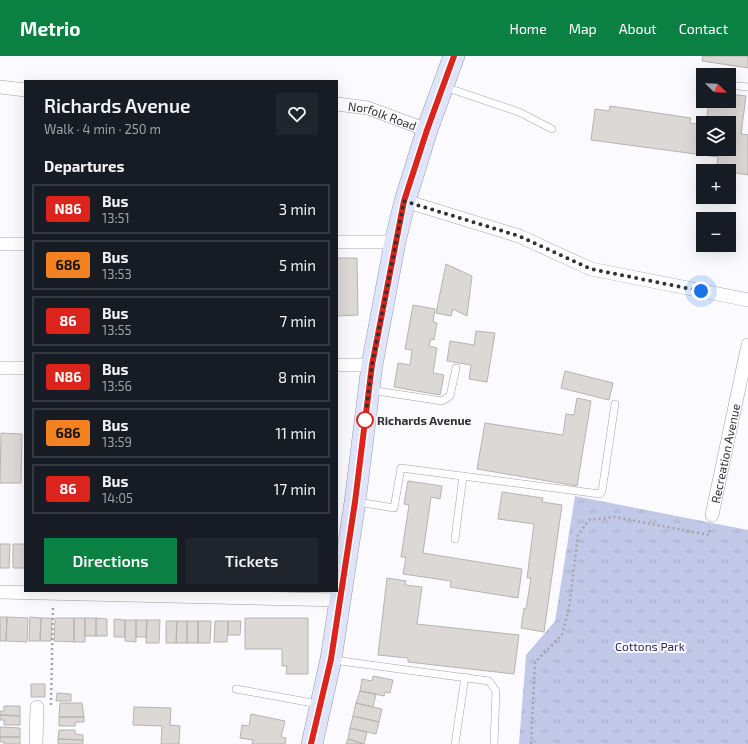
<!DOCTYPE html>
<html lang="en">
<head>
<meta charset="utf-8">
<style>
  :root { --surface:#171b24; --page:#20242c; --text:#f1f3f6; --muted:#9ea1a6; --line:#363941; --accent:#0b8043 }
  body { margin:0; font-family:"Exo 2",sans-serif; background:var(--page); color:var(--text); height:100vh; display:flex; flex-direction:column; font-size:15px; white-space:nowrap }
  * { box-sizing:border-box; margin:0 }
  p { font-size:13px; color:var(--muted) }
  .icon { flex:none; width:22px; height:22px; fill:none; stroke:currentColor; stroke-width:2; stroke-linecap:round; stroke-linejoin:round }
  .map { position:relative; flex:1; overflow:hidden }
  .side { position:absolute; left:24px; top:24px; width:314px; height:512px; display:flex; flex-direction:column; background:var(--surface); border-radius:0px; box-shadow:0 4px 16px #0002 }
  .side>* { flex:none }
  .badge { padding:0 8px; border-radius:3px; font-size:14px; line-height:26px }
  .needle { width:26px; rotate:113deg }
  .fabs { position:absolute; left:696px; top:12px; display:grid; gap:8px }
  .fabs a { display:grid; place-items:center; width:40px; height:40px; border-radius:0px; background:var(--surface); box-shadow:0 4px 16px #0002; font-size:20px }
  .you { position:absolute; width:20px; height:20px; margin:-10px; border:3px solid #fff; border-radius:50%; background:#1a73e8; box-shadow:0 0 0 6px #1a73e833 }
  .map>.badge { position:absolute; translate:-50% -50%; box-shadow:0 0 0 2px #fff }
  h2 { padding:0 20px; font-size:15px; line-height:36px }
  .round { display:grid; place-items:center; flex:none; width:42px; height:42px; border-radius:0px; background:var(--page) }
  .summary { display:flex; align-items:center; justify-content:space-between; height:68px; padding:0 20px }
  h1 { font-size:19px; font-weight:600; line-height:30px }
  .action { display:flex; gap:8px; margin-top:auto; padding:8px 20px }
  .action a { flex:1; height:46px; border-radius:0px; background:var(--accent); color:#fff; font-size:16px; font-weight:600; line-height:46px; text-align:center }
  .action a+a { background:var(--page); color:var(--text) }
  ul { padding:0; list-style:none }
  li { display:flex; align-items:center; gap:12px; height:50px; margin:0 8px 6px; padding:0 12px; border:2px solid var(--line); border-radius:0px }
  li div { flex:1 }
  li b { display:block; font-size:15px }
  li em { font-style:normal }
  li .badge { min-width:44px; font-weight:700; text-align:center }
  header { display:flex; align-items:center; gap:24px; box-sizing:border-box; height:56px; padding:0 20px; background:var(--accent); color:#fff }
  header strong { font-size:19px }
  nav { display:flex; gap:22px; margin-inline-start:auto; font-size:14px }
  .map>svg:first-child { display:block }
</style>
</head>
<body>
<header>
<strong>Metrio</strong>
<nav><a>Home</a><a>Map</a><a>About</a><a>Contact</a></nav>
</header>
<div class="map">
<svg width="748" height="688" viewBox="0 0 748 688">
  <defs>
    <pattern id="park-tufts" width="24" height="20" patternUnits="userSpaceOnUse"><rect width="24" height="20" fill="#c2c8e8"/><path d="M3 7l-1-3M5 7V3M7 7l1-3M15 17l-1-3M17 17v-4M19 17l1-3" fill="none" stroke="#a7acc7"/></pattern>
  </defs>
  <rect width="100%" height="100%" fill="#fbfbff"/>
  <path fill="url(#park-tufts)" d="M575 440 748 474V688H519L526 599 555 565Z"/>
  <path fill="#dbd8d5" stroke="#b6b3b1" d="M703 0H748V12L702 5Z
    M729 38 746 40 741 78 748 79V119L729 116V115H716L718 101 591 84 595 53 609 55 610 50 691 62 690 67 703 69V93H729V67H706L709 45H729Z
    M337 202H357L358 259 337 260Z
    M446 208 472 220 467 260 453 253 451 260 436 257Z
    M413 249 435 253 433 266 437 267 434 284 431 283 429 290 437 292 433 317 444 319 440 339 394 331 398 307 410 309 412 294 405 293Z
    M476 275 495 277 487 326 469 323 471 309 447 305 450 285 474 289Z
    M565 315 613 327 609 344 561 332Z
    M577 342 591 345 577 430 477 413 485 367 563 379 566 358 574 359Z
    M1 377 22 378 21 427H0Z
    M408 425 442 430 440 443 431 441 423 497 522 513 518 542 450 531 451 525 403 518 406 501H401L409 449 404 448Z
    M502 436 543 442 542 446 562 449 544 576 521 572 524 552 526 553 531 522H527L534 468 498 463Z
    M0 488H10L9 512H0Z
    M13 488H25V512H13Z
    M387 522 406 525 405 529 422 531 417 568 519 579 514 618 408 606V602L378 599Z
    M0 561H7L6 585H0Z
    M7 561 28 562 27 586 6 585Z
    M30 561 41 562 40 585H29Z
    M41 562H52L51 585H40Z
    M55 562H74V586L54 585Z
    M74 562H85V586H74Z
    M85 562H96V580H85Z
    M96 562 107 563V580H96Z
    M245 562H308V618H286L287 610H282V593H245Z
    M114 563 125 564V581H114Z
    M125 564H136V586L125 585Z
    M136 564H147L146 581H136Z
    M147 564H160L159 587H146Z
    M166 565H177L176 587H166Z
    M177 565H187V587H176Z
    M187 565H198V587H187Z
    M198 565H211L210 587H198Z
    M215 565H228L227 586H214Z
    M228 565H241L240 579H228Z
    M373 620 393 624 390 637 385 636 384 640 360 635 362 623 372 625Z
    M31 628H45V641H31Z
    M360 635 376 638 373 651 356 647Z
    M57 637 71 638V645H56Z
    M60 647H82L84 661H59Z
    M356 647 382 653 379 666 353 660Z
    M4 650H20V660L0 659V655H4Z
    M134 651 171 652 170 669 180 670 179 688H161L162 670 133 669Z
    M251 658 285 665 281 681 286 682 285 688H252L253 684 240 682 242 669 249 670Z
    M0 659 20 660V669H4V664H0Z
    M353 660 379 666 376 678 350 672Z
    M59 661H84V666H76L75 670H59Z
    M0 671 20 672V681H0Z
    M350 672 367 676 364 688 348 683Z
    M59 674H75V678L83 679V684L58 683Z
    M0 681H20V688H4V686H0Z
    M58 683 83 684V688H58Z
    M348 683 364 688H346Z"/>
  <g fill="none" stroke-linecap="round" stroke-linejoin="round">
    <defs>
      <path id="lane" d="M729 29 748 31
        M445 31 519 56 552 73
        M370 334 442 345 450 340 456 312
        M358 446 394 452 401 412 600 438 602 435 615 348
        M455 483 463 420
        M333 604 489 625 496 635 494 688
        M236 633 318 648
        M455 688 465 621"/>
      <g id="street">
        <path d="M0 31 25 34"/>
        <path id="s1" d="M337 48 368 52 427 74"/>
        <path d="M405 145 519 180 591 213 748 244"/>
        <path d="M337 186H395"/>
        <path d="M0 188H25"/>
        <path d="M337 309H372"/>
        <path d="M0 312H25"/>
        <path id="s2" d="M712 459 748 289"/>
        <path d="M0 536 340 544"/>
        <path d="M36 688 37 651"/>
      </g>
      <path id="primary" d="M312 688 331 603 355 446 372 309 395 186 405 145 427 74 454 0"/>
    </defs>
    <use href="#lane" stroke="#a2a3a6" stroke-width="8"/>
    <use href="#street" stroke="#a2a3a6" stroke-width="14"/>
    <use href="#primary" stroke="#969ab0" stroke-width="22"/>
    <path stroke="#a4a5a7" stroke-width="2.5" stroke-dasharray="2 3" stroke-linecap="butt" d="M51 649 53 550
      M531 688 535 606 562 579 569 552 578 479 589 464 615 461 709 479 710 471"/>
    <use href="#lane" stroke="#fff" stroke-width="7"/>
    <use href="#street" stroke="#fff" stroke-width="13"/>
    <use href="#primary" stroke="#e0e4f8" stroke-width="21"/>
  </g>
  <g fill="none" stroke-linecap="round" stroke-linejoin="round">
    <defs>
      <path id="line" d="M311 688 331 603 355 446 372 309 404 145 427 74 454 0"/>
    </defs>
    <use href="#line" stroke="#fff" stroke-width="9"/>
    <use href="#line" stroke="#dc241f" stroke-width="6"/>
    <path stroke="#313233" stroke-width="4" stroke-dasharray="0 7.2" d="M365 364 372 309 404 145 519 180 591 213 701 235"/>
  </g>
  <circle fill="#fff" stroke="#dc241f" stroke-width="2" cx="365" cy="364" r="8"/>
  <g text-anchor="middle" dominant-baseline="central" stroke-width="4" stroke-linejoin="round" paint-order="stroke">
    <g font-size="12" fill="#313233" stroke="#fbfbff">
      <text stroke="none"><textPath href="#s1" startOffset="47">Norfolk Road</textPath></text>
      <text stroke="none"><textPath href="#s2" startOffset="63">Recreation Avenue</textPath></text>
    </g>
    <g font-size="12" font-weight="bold" fill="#313233" stroke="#fbfbff" text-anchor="start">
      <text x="377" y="364">Richards Avenue</text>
    </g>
    <g font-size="12" fill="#292c65" stroke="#fbfbff">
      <text x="650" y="590">Cottons Park</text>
    </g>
  </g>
</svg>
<div class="fabs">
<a><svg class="needle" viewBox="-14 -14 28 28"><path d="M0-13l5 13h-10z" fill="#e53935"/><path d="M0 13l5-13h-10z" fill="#9ea1a6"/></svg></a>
<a><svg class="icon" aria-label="layers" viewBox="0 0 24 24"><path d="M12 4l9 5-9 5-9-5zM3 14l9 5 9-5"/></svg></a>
<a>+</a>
<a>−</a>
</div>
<div class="you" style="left:701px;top:235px"></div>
<section class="side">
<div class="summary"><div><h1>Richards Avenue</h1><p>Walk · 4 min · 250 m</p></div><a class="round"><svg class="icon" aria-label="heart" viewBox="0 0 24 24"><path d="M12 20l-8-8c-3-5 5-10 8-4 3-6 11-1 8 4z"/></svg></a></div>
<h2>Departures</h2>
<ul>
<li><span class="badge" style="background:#dc241f;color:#fff">N86</span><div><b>Bus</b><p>13:51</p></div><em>3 min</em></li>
<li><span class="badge" style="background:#f58220;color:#111">686</span><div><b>Bus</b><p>13:53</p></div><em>5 min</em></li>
<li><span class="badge" style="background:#dc241f;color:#fff">86</span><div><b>Bus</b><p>13:55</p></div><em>7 min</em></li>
<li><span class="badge" style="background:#dc241f;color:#fff">N86</span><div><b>Bus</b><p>13:56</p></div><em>8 min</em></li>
<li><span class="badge" style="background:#f58220;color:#111">686</span><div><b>Bus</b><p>13:59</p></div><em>11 min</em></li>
<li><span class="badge" style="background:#dc241f;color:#fff">86</span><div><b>Bus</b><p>14:05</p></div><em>17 min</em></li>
</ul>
<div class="action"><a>Directions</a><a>Tickets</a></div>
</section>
</div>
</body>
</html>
